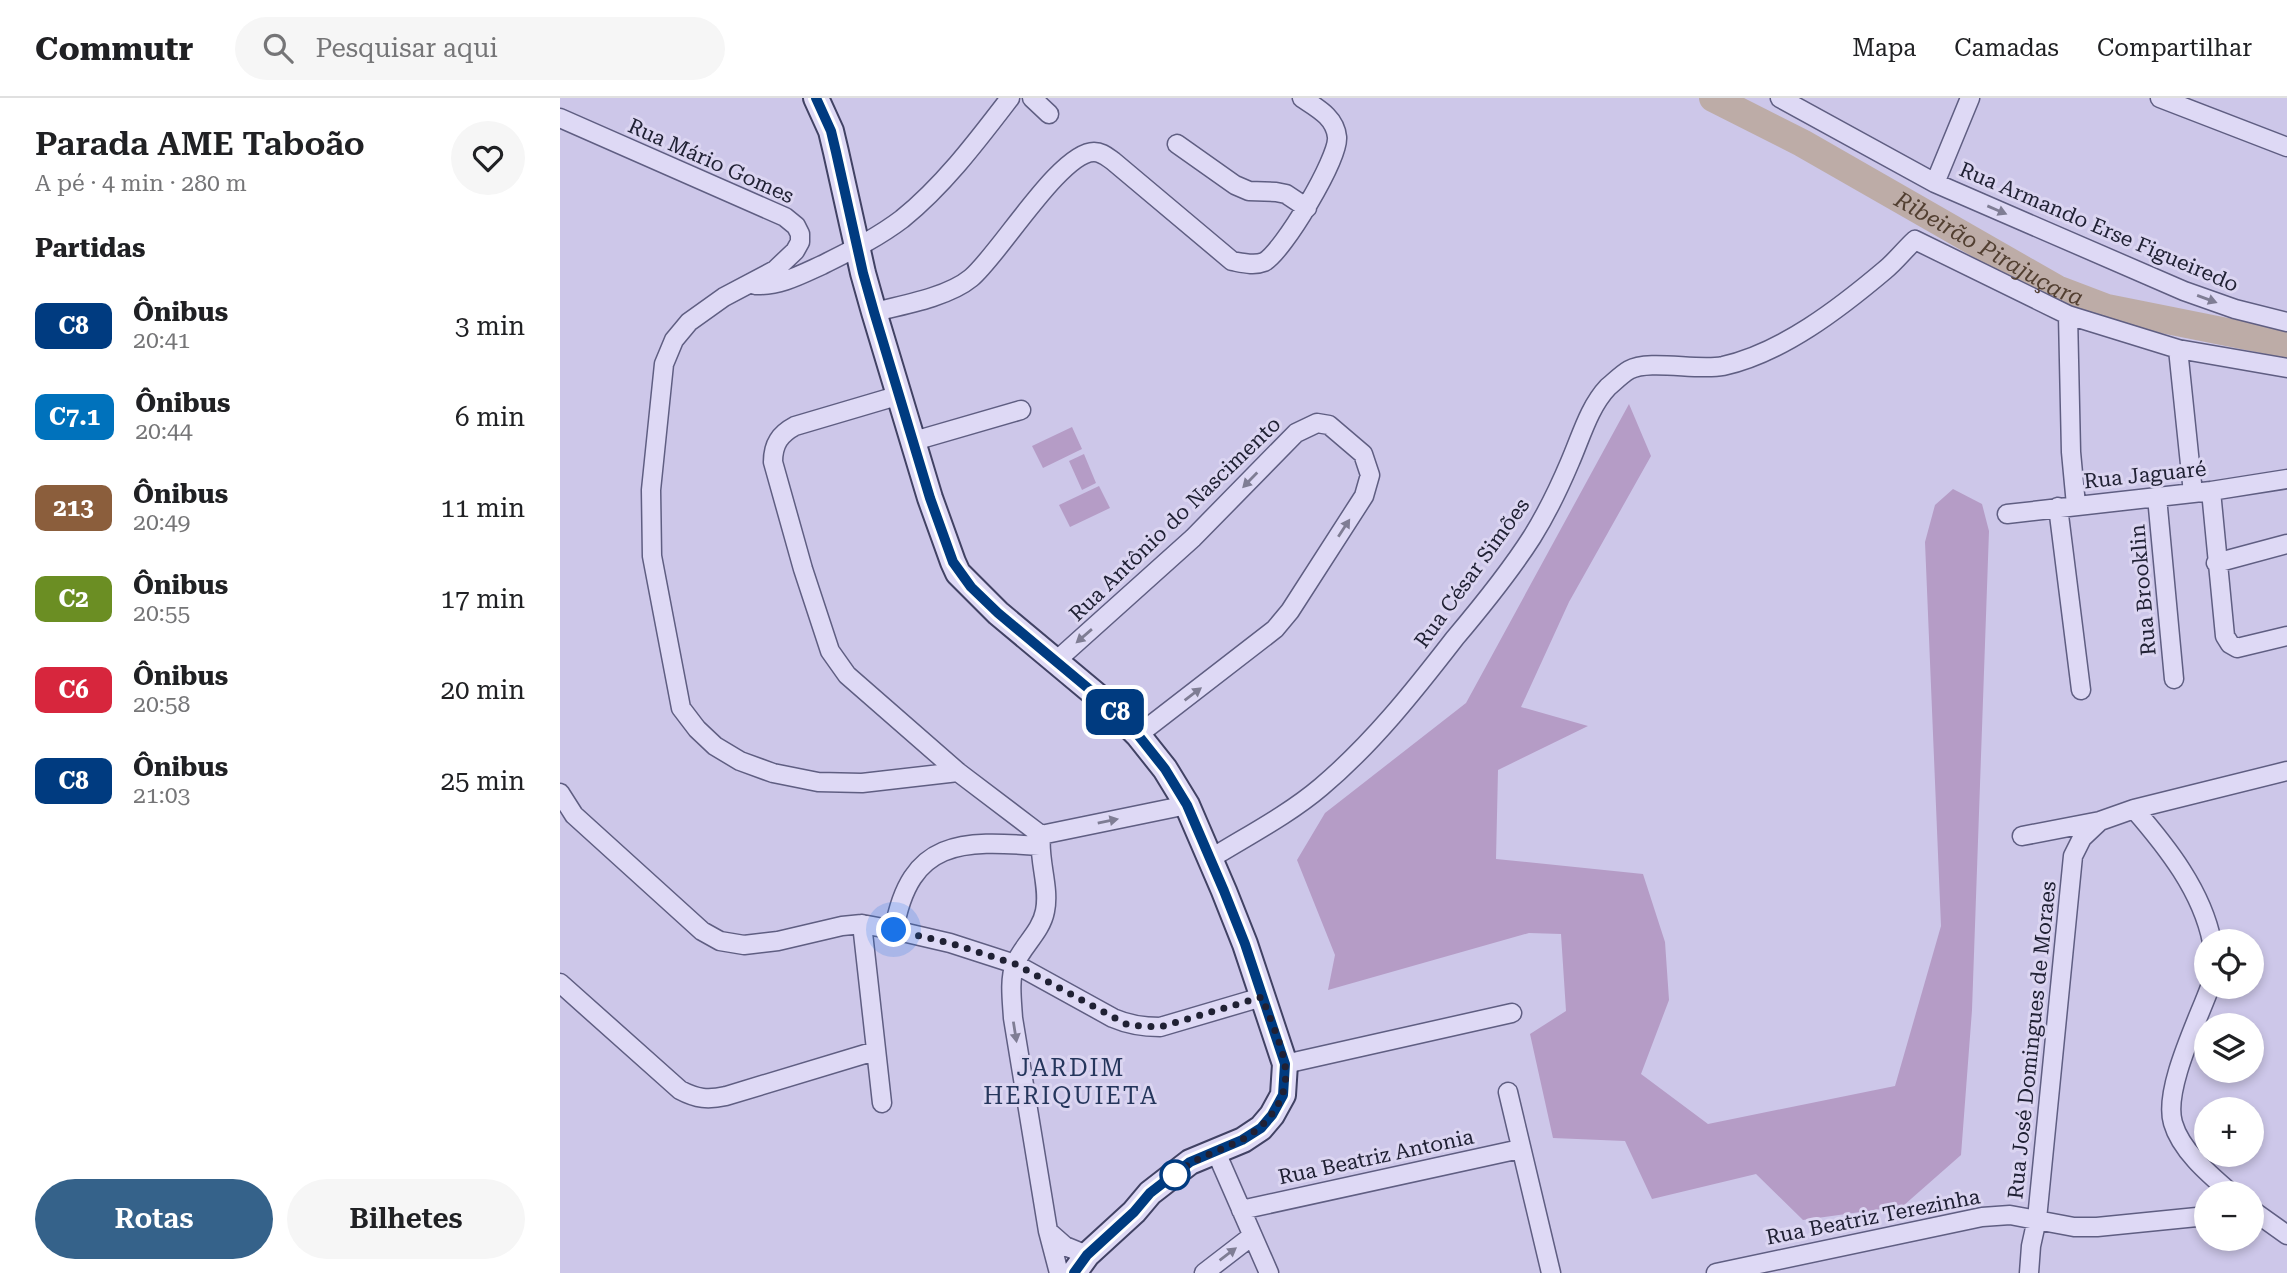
<!DOCTYPE html>
<html lang="pt">
<head>
<meta charset="utf-8">
<style>
  :root { --surface:#fff; --page:#f6f6f6; --text:#202124; --muted:#757577; --line:#e0e0e0; --accent:#35628a }
  body { margin:0; font-family:"Roboto Serif",serif; background:var(--page); color:var(--text); height:100vh; display:flex; flex-direction:column; font-size:26px; white-space:nowrap }
  * { box-sizing:border-box; margin:0 }
  p { font-size:23px; color:var(--muted) }
  .icon { flex:none; width:38px; height:38px; fill:none; stroke:currentColor; stroke-width:2; stroke-linecap:round; stroke-linejoin:round }
  .map { position:relative; flex:1; overflow:hidden }
  .side { display:flex; flex-direction:column; background:var(--surface); width:560px }
  .side>* { flex:none }
  .badge { padding:0 14px; border-radius:10px; font-size:24px; line-height:46px }
  .fabs { position:absolute; left:1634px; top:831px; display:grid; gap:14px }
  .fabs a { display:grid; place-items:center; width:70px; height:70px; border-radius:50%; background:var(--surface); box-shadow:0 4px 10px #0003; font-size:35px }
  .you { position:absolute; width:35px; height:35px; margin:-18px; border:5px solid #fff; border-radius:50%; background:#1a73e8; box-shadow:0 0 0 10px #1a73e833 }
  .map>.badge { position:absolute; translate:-50% -50%; box-shadow:0 0 0 4px #fff }
  h2 { padding:0 35px; font-size:26px; line-height:63px }
  .round { display:grid; place-items:center; flex:none; width:74px; height:74px; border-radius:37px; background:var(--page) }
  .head { display:flex; align-items:center; justify-content:space-between; height:119px; padding:0 35px }
  h1 { font-size:33px; font-weight:600; line-height:52px }
  .primary-button { display:flex; gap:14px; margin-top:auto; padding:14px 35px }
  .primary-button a { flex:1; height:80px; border-radius:42px; background:var(--accent); color:#fff; font-size:28px; font-weight:600; line-height:80px; text-align:center }
  .primary-button a+a { background:var(--page); color:var(--text) }
  ul { padding:0; list-style:none }
  li { display:flex; align-items:center; gap:21px; height:91px; padding:0 35px }
  li div { flex:1 }
  li b { display:block; font-size:26px }
  li em { font-style:normal }
  li .badge { min-width:77px; font-weight:700; text-align:center }
  header { display:flex; align-items:center; gap:42px; box-sizing:border-box; height:98px; padding:0 35px; background:var(--surface); border-bottom:2px solid var(--line) }
  header strong { font-size:33px }
  nav { display:flex; gap:38px; margin-inline-start:auto; font-size:24px }
  .search { width:490px; height:63px; background:var(--page); display:flex; align-items:center; gap:18px; box-sizing:border-box; padding:0 24px; border-radius:38px; color:var(--muted); font-size:26px }
  main { display:flex; flex:1; min-height:0 }
  .map>svg:first-child { display:block }
</style>
</head>
<body>
<header>
<strong>Commutr</strong>
<div class="search"><svg class="icon" aria-label="search" viewBox="0 0 24 24"><circle cx="10" cy="10" r="6"/><path d="M15 15l6 6"/></svg>Pesquisar aqui</div>
<nav><a>Mapa</a><a>Camadas</a><a>Compartilhar</a></nav>
</header>
<main>
<section class="side">
<div class="head"><div><h1>Parada AME Taboão</h1><p>A pé · 4 min · 280 m</p></div><a class="round"><svg class="icon" aria-label="heart" viewBox="0 0 24 24"><path d="M12 20l-8-8c-3-5 5-10 8-4 3-6 11-1 8 4z"/></svg></a></div>
<h2>Partidas</h2>
<ul>
<li><span class="badge" style="background:#003b80;color:#fff">C8</span><div><b>Ônibus</b><p>20:41</p></div><em>3 min</em></li>
<li><span class="badge" style="background:#0072bc;color:#fff">C7.1</span><div><b>Ônibus</b><p>20:44</p></div><em>6 min</em></li>
<li><span class="badge" style="background:#8b5e3c;color:#fff">213</span><div><b>Ônibus</b><p>20:49</p></div><em>11 min</em></li>
<li><span class="badge" style="background:#6b8e23;color:#fff">C2</span><div><b>Ônibus</b><p>20:55</p></div><em>17 min</em></li>
<li><span class="badge" style="background:#d7263d;color:#fff">C6</span><div><b>Ônibus</b><p>20:58</p></div><em>20 min</em></li>
<li><span class="badge" style="background:#003b80;color:#fff">C8</span><div><b>Ônibus</b><p>21:03</p></div><em>25 min</em></li>
</ul>
<div class="primary-button"><a>Rotas</a><a>Bilhetes</a></div>
</section>
<div class="map">
<svg width="1727" height="1175" viewBox="0 0 1727 1175">
  <rect width="100%" height="100%" fill="#cdc7e9"/>
  <path fill="#b59cc6" d="M1069 306 1091 358 1009 504 961 609 1028 628 938 672 936 761 1083 776 1105 844 1109 902 1081 976 1148 1026 1335 988 1381 828 1365 444 1375 407 1393 391 1422 406 1429 433 1412 912 1401 1057 1343 1108 1243 1122 1196 1076 1092 1101 1065 1043 993 1040 970 936 1006 913 1001 836 969 835 768 892 775 857 737 762 765 715 906 605Z
    M512 329 522 351 483 370 472 348Z
    M524 356 536 385 522 392 509 363Z
    M539 388 550 410 510 429 499 407Z"/>
  <g fill="none" stroke-linecap="round" stroke-linejoin="round">
    <path stroke="#bdaca7" stroke-width="28" id="s1" d="M1153 0 1242 45 1497 191 1547 210 1727 246"/>
    <defs>
      <path id="street" d="M472 0 489 16
        M1220 0 1375 85 1624 193 1675 211 1727 224
        M1600 0 1727 49
        M0 20 225 119 236 128 240 136V144L235 153 215 172 164 199 129 224 114 242 104 266 91 392 92 458 121 610 137 631 155 648 180 663 213 675 258 684 302 685 398 674
        M617 46 675 87 689 93 716 94 726 96 747 110
        M1375 85 1410 0
        M195 187C220 188 240 177 262 167 290 153 317 140 342 121 384 87 417 43 450 0
        M314 214C343 207 388 199 411 180 439 157 500 54 534 54 542 54 547 59 553 63L672 163C683 165 694 168 704 164 723 154 779 60 777 39 775 19 757 10 742 0
        M1508 217 1511 354 1516 407
        M1618 251 1633 395
        M340 297 235 328C220 336 213 346 213 364L243 471 270 553 287 577 398 674 481 737 627 707
        M354 343 461 312
        M1651 393 1665 538 1670 546 1677 550 1727 538
        M1597 399 1614 581
        M1498 409 1521 592
        M1447 416 1651 393 1727 381
        M1656 465 1727 446
        M496 563 633 440 736 335 757 325 769 327 803 356 810 377 804 398 730 513 715 531 578 637
        M0 695 14 717 142 833 160 843 184 847 218 843 282 828 302 826 334 832 390 845 455 866 553 920C569 927 583 929 600 929L702 899
        M1574 711C1607 749 1642 793 1652 844
        M481 737C478 762 490 789 485 813 481 834 463 847 455 866 449 882 452 903 453 920L488 1133 499 1175
        M1462 738 1540 723 1574 711 1727 673
        M650 761C687 738 728 717 761 689 812 646 854 593 895 540 922 508 949 475 972 439 987 415 999 390 1010 364 1021 339 1029 309 1048 289 1054 284 1062 276 1069 272 1089 261 1137 273 1163 268 1222 255 1280 210 1325 172 1336 163 1345 151 1355 142L1508 217 1618 251 1727 270
        M302 826 322 1005
        M334 832C350 741 401 742 480 748
        M0 885 120 992C137 1001 148 1002 166 998L315 953
        M1650 889C1638 922 1603 992 1613 1025 1621 1053 1650 1077 1672 1096
        M725 966 952 915
        M948 994 991 1175
        M656 1054 709 1175
        M681 1112 960 1051
        M1692 1112 1727 1137
        M488 1133 505 1148 527 1157
        M644 1175 692 1138
        M1156 1175 1422 1119 1450 1117 1514 1129H1537L1647 1118
        M1469 1175 1471 1148 1477 1121 1513 758 1522 740 1540 723"/>
      <path id="secondary" d="M256 0 271 33 276 54 303 175 314 214 370 400 393 464 398 475 438 515 547 606 578 637 605 671 627 707 664 793 685 846 725 966 723 997 712 1017 701 1030 683 1042 630 1064 590 1095 574 1114 527 1157 514 1175"/>
    </defs>
    <use href="#street" stroke="#5f5e82" stroke-width="21"/>
    <use href="#secondary" stroke="#414264" stroke-width="28"/>
    <use href="#street" stroke="#ded9f5" stroke-width="18"/>
    <use href="#secondary" stroke="#ded9f5" stroke-width="24"/>
  </g>
  <defs><path id="oneway-solid" d="M-6-.8H1V-3.2L6.5 0L1 3.2V.8H-6Z" transform="scale(1.75)"/></defs>
  <g fill="#7f7d94">
    <use href="#oneway-solid" transform="translate(1437 112) rotate(23)"/>
    <use href="#oneway-solid" transform="translate(1647 201) rotate(20)"/>
    <use href="#oneway-solid" transform="translate(690 382) rotate(134)"/>
    <use href="#oneway-solid" transform="translate(784 430) rotate(-57)"/>
    <use href="#oneway-solid" transform="translate(524 538) rotate(139)"/>
    <use href="#oneway-solid" transform="translate(633 596) rotate(-37)"/>
    <use href="#oneway-solid" transform="translate(548 723) rotate(-12)"/>
    <use href="#oneway-solid" transform="translate(455 934) rotate(81)"/>
    <use href="#oneway-solid" transform="translate(668 1156) rotate(-37)"/>
  </g>
  <g fill="none" stroke-linecap="round" stroke-linejoin="round">
    <defs>
      <path id="line" d="M256 0 271 33 276 54 303 175 314 214 370 400 393 464 411 489 438 515 547 606 578 637 605 671 627 707 664 793 685 846 725 966 723 997 712 1017 701 1030 682 1042 630 1064 590 1095 574 1114 527 1157 514 1175"/>
    </defs>
    <use href="#line" stroke="#fff" stroke-width="16"/>
    <use href="#line" stroke="#003b80" stroke-width="10"/>
    <path stroke="#202134" stroke-width="7" stroke-dasharray="0 12.6" d="M334 832 390 845 455 866 568 927 600 929 702 899C710 921 721 944 725 967 730 1001 707 1030 677 1044 655 1055 633 1060 615 1077"/>
  </g>
  <circle fill="#fff" stroke="#003b80" stroke-width="3.5" cx="615" cy="1077" r="14"/>
  <g text-anchor="middle" dominant-baseline="central" stroke-width="6" stroke-linejoin="round" paint-order="stroke">
    <g font-size="21" fill="#202134" stroke="#dbd5f1">
      <text transform="translate(151 63) rotate(24)">Rua Mário Gomes</text>
      <text transform="translate(1539 129) rotate(23)">Rua Armando Erse Figueiredo</text>
      <text transform="translate(1585 377) rotate(-6)">Rua Jaguaré</text>
      <text transform="translate(615 421) rotate(-44)">Rua Antônio do Nascimento</text>
      <text transform="translate(912 475) rotate(-54)">Rua César Simões</text>
      <text transform="translate(1583 492) rotate(-95)">Rua Brooklin</text>
      <text transform="translate(1472 942) rotate(-84)">Rua José Domingues de Moraes</text>
      <text transform="translate(816 1059) rotate(-12)">Rua Beatriz Antonia</text>
      <text transform="translate(1313 1119) rotate(-11)">Rua Beatriz Terezinha</text>
    </g>
    <g font-size="23" font-style="italic" fill="#523f31" stroke="#dbd5f1">
      <text stroke="none"><textPath href="#s1" startOffset="315">Ribeirão Pirajuçara</textPath></text>
    </g>
    <g font-size="24" letter-spacing="2" fill="#25365c" stroke="#dbd5f1">
      <text x="511" y="970">JARDIM<tspan x="511" dy="28">HERIQUIETA</tspan></text>
    </g>
  </g>
</svg>
<div class="fabs">
<a><svg class="icon" aria-label="locate" viewBox="0 0 24 24"><circle cx="12" cy="12" r="6"/><path d="M12 2v4M12 18v4M2 12h4M18 12h4"/></svg></a>
<a><svg class="icon" aria-label="layers" viewBox="0 0 24 24"><path d="M12 4l9 5-9 5-9-5zM3 14l9 5 9-5"/></svg></a>
<a>+</a>
<a>−</a>
</div>
<div class="you" style="left:334px;top:832px"></div>
<b class="badge" style="left:555px;top:614px;background:#003b80;color:#fff">C8</b>
</div>
</main>
</body>
</html>
